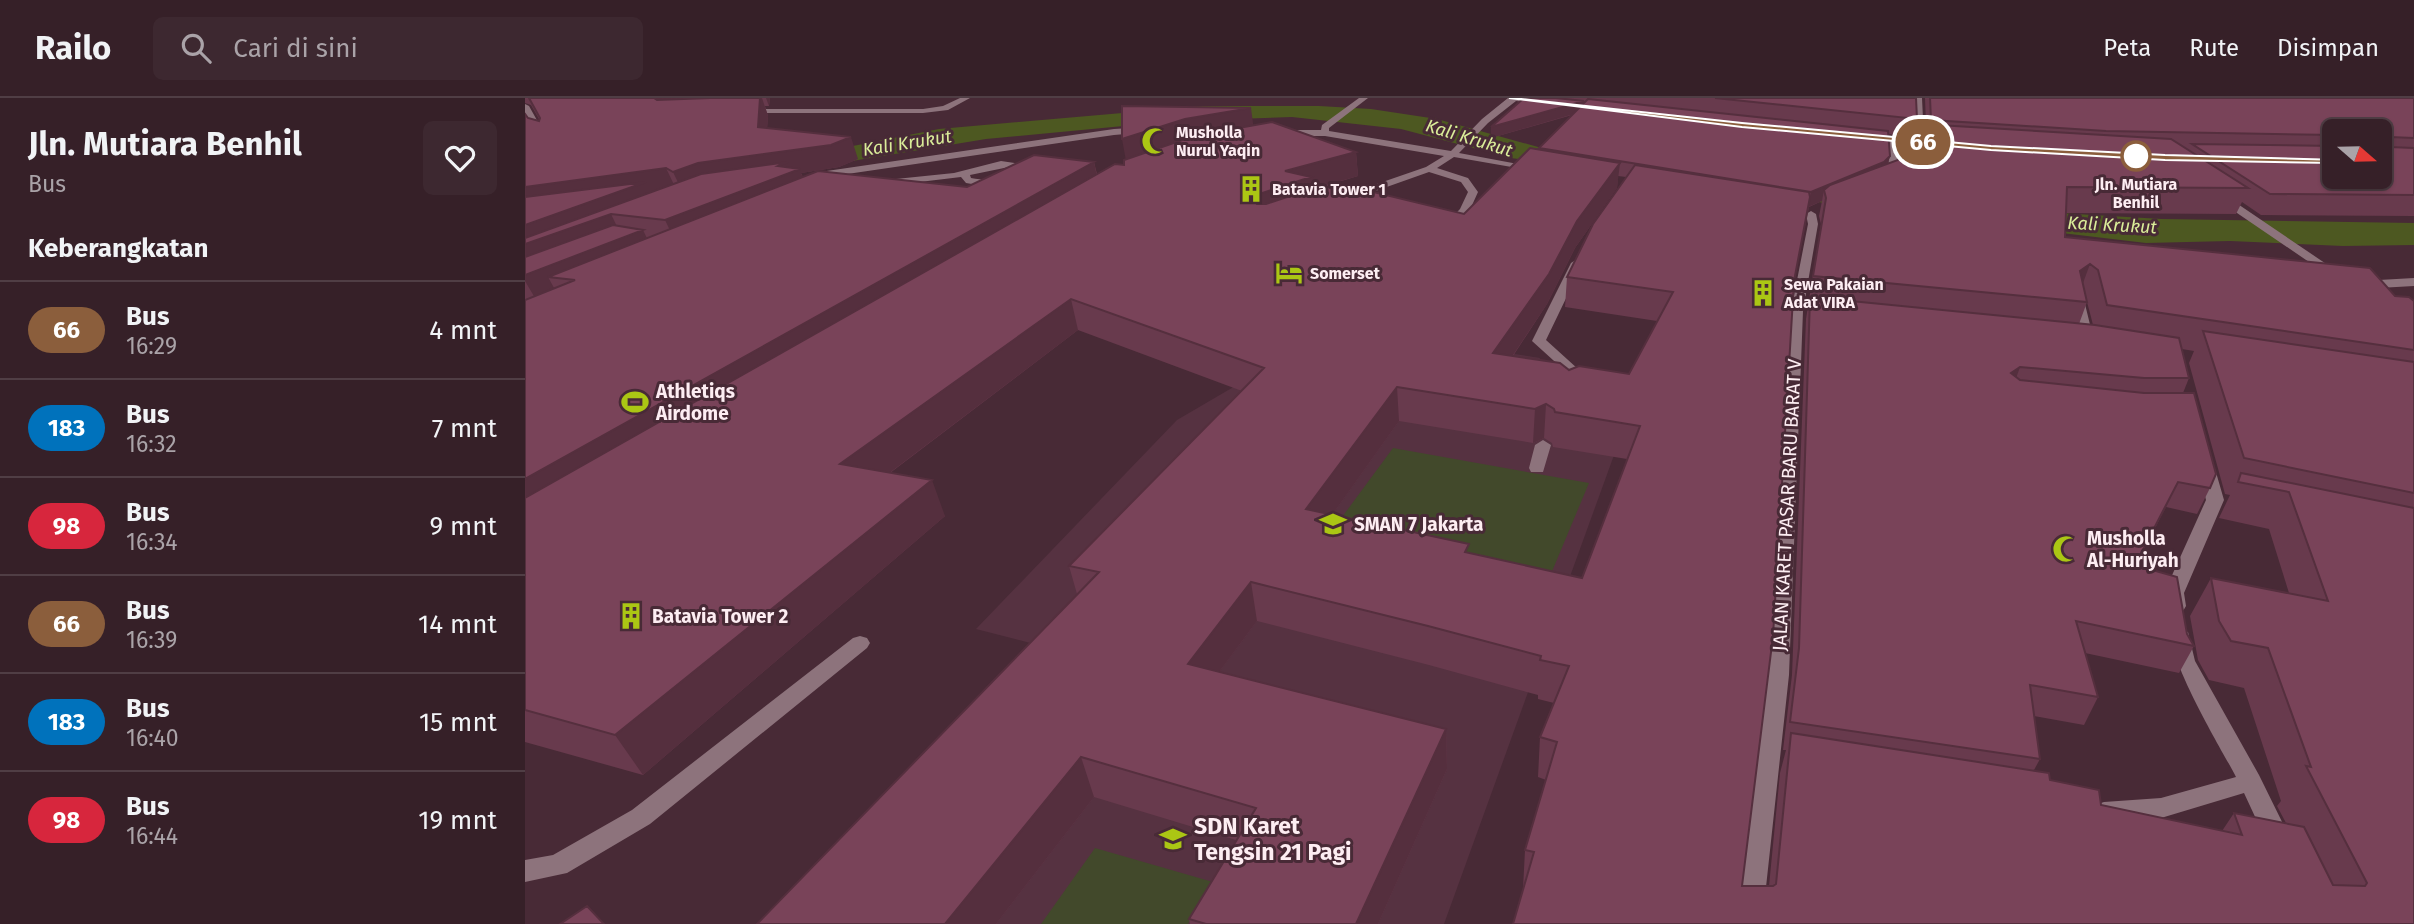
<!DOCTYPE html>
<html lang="id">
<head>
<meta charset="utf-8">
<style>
  :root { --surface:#362028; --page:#3d2830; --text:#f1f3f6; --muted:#aaa3a8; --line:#503e45 }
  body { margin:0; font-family:"Fira Sans",sans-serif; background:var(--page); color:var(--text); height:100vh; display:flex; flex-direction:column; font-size:26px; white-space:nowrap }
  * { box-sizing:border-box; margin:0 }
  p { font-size:23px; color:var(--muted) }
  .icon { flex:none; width:38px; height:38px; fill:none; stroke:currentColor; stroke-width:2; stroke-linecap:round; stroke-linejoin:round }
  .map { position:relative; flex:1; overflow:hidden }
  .side { display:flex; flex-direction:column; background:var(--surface); width:525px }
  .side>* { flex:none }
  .badge { padding:0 14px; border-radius:23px; font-size:24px; line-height:46px }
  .needle { width:46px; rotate:110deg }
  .fabs { position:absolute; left:1797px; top:21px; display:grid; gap:14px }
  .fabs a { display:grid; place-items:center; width:70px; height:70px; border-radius:10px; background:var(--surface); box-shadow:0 2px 5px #0004,0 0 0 2px var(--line); font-size:35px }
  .map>.badge { position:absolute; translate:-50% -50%; box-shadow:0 0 0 4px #fff }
  h2 { padding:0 28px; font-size:26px; line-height:63px }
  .round { display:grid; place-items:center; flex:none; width:74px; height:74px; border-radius:10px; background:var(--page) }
  .head { display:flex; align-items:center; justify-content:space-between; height:119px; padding:0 28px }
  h1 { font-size:33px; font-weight:700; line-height:52px }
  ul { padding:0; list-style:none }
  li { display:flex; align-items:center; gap:21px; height:98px; padding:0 28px; border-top:2px solid var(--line) }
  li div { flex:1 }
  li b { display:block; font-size:26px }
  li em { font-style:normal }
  li .badge { min-width:77px; font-weight:700; text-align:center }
  header { display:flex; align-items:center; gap:42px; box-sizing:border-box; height:98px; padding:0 35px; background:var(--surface); border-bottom:2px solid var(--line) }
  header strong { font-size:33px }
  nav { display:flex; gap:38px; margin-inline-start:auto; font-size:24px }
  .search { width:490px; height:63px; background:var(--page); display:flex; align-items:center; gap:18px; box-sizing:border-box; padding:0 24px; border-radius:10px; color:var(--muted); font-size:26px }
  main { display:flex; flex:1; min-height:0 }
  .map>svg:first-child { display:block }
</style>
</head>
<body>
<header>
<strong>Railo</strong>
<div class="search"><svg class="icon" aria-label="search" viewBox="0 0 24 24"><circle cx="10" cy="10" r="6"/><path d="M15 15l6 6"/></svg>Cari di sini</div>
<nav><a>Peta</a><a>Rute</a><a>Disimpan</a></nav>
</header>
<main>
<section class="side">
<div class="head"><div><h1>Jln. Mutiara Benhil</h1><p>Bus</p></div><a class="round"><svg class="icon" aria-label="heart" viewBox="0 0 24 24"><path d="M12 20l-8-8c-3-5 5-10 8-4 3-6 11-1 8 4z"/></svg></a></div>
<h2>Keberangkatan</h2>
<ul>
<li><span class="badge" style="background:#8b5e3c;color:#fff">66</span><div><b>Bus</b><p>16:29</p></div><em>4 mnt</em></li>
<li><span class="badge" style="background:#0072bc;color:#fff">183</span><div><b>Bus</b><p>16:32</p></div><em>7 mnt</em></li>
<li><span class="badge" style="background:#d7263d;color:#fff">98</span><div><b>Bus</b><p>16:34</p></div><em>9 mnt</em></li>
<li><span class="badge" style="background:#8b5e3c;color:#fff">66</span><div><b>Bus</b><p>16:39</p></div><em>14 mnt</em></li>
<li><span class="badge" style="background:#0072bc;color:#fff">183</span><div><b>Bus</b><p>16:40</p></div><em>15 mnt</em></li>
<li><span class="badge" style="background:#d7263d;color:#fff">98</span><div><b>Bus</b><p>16:44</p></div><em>19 mnt</em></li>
</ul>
</section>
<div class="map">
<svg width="1889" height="826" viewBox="0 0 1889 826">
  <rect width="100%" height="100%" fill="#482a36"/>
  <path fill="#563241" d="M811 229 1015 260 1004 285 1109 302 919 826H265L521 549 451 531 652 322Z"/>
  <path fill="#42492b" d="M868 350 1064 385 1023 483 803 438Z
    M570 750 688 784 663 826H516Z"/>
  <path fill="#4d5821" d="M678 8H794L846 11 912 21 1013 49 1153 65 1391 107 1637 121 1889 125V147L1818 148 1705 143 1621 145 1327 110 1265 99 986 60 876 31 767 19 651 23 461 41 211 82 267 60 414 31Z"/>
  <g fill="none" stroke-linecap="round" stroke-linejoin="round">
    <path fill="#8d737c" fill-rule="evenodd" d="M435 0H445L423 12 398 15H219L215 13 219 11H398L418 8Z
      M834 0H843L804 30V33L926 53 957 21 983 0 1025 2 1022 6 991 3 963 25 934 55 1015 70 1010 73 929 59 912 70 943 80 953 94 944 114 920 136 914 133 935 111 943 94 936 84 904 74 825 102H817V98L901 69 919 58 800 38H754L750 35 754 32H796L797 27Z
      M1389 0H1397L1399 42 1403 44 1398 47 1371 44 1374 74 1363 86H1355L1354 84 1364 73 1362 43 1338 39 1342 36 1390 41Z
      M0 6 4 8 23 42 16 40 0 15Z
      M621 29 625 32 624 34 589 37 288 81 283 78 288 75 589 31Z
      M476 63 496 66 506 71C489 90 464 89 441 85L436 79 361 88 356 85 361 82 429 75ZM484 69 495 72C480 83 463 83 446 80L445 77Z
      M1694 95 1698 96 1819 178 1809 181 1690 100 1689 98Z
      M1286 113 1291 116 1293 126 1278 213 1264 577 1237 826H1209L1242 577 1266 213 1283 126 1281 116Z
      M1052 161 1058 165 1021 242 1053 271 1051 294 1044 298 1037 294 1039 272 1007 243 1046 165Z
      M1889 180V188L1836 191 1830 187 1836 183Z
      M1553 198 1559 202 1569 243 1562 247 1555 243 1547 202Z
      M1018 342 1026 347 1018 374H1006L1004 370 1010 347Z
      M1680 359 1688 364 1699 402 1659 495 1661 508 1658 513H1644L1639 495 1681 402 1672 364Z
      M1656 532 1663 534 1670 563 1734 677 1767 744 1763 751 1754 755 1745 751 1719 695 1636 720 1579 724 1570 721 1567 714 1570 707 1579 704 1636 700 1711 679C1699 655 1637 554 1649 534Z
      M335 538 342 540 345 545 342 550 125 726 42 775 0 784V762L28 757 107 712 328 540Z"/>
  </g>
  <path fill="#683a4d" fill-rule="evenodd" d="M0 0H245L244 8H240L243 18 242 30 333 61 314 69 276 75 278 79 442 89 569 64 572 76 599 67 728 27 831 54 833 78 810 85 939 116 1014 52V50L1047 17 966 40V29L999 0H1391L1392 21 1391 25 1401 26 1400 0H1889V118L1736 117 1717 104 1711 116 1541 115 1540 139 1870 198 1889 203V826L998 791 1000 752 1021 682 1013 679 1015 639 1029 605 1013 601V597L904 567 732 523 694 574 921 631 922 671 853 826H665L664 821 711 742 569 699 471 826H232L552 496 544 468 717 293 553 232 365 375 420 418 118 677 0 644V16L3 20 14 23V21L6 7 0 5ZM1810 33H1855L1810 79ZM1363 36 1376 38 1374 48 1375 59 1373 62 1363 65 1365 58ZM1093 78 1101 79 1042 179 1040 209 1132 223 1104 276 1044 272 988 258 1022 206 1050 150 1092 90ZM1297 103 1294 118 1296 126 1281 221 1267 577 1258 652H1261L1255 675 1244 788H1217L1269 183 1284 109ZM1562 204 1566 219 1568 227 1554 226ZM1657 251 1669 253 1664 265 1700 396 1705 397 1694 420 1744 431 1764 495 1686 480 1665 518 1673 562 1684 582 1719 590 1756 703 1752 708 1761 725 1709 715 1697 733 1576 707 1525 682 1509 672 1515 661 1509 618 1559 627 1573 599 1560 555 1654 575 1669 548 1662 536 1611 467 1641 409 1672 416 1685 390 1658 295 1664 280ZM874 323 1008 345 1019 340 1027 345 1028 349 1102 361 1057 480 944 455 807 417Z"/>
  <path fill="#552f3e" d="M127 0H197L137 14Z
    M235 0H237L243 18 241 50 233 29Z
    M241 0H245L244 8Z
    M1059 3V13L966 40V29Z
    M726 10 730 40 603 74 597 41 660 21Z
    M326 39 333 61 314 69 276 75 283 94 152 147 140 122 159 97 148 74 173 65Z
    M831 54 833 78 787 91 734 124 729 103 731 97 760 73Z
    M1365 58 1361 73 1301 100 1299 92 1297 103 1283 109 1286 94Z
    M569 64 574 89 0 431V381Z
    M1095 65 1092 90 1050 150 1022 206 968 287V255L1052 123Z
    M141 70 152 93 86 116 97 139 118 132 130 157 50 182 23 179 33 197 13 205 0 183V89Z
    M1565 166 1554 196 1555 173Z
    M546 201 553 232 330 401 315 366Z
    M1495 269 1487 292 1486 275Z
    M872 289 874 323 785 448 781 411Z
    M1021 306 1019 340 1008 345 1010 311Z
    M407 382 420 418 118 677 90 637Z
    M1653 384 1641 409 1597 493 1610 467Z
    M726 484 732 523 671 605 663 566Z
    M921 631 922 671 853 826H831Z
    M556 659 569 699 471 826H420Z"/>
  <path fill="#794359" stroke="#552f3e" stroke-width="2" fill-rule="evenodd" d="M4 0H129L132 2 185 0H235L233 29 326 39 306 47 173 65 148 74 141 70 0 89V16L3 20 14 23 15 20Z
    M999 0H1031L1059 3 966 29Z
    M1190 0H1391L1392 21Z
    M1405 0H1889V40L1865 39 1862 47 1865 49 1889 50V97L1745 96 1667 46 1810 48V79H1855V33H1810V37L1581 33 1406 22Z
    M1063 1 1363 33 1365 58 1359 64 1286 94 1014 50Z
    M597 8 726 10 660 21 597 41Z
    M747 24 831 54 760 73 786 79 731 97 729 103 732 106H741L807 84 939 116 1005 50 1095 65 1052 123 1024 176 968 255 1035 265 1044 272 1054 268 1104 276 1148 194 1042 179 1068 126 1110 67 1284 94 1285 99 1269 183 1248 538 1217 788H1248L1251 786 1266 635 1524 675 1525 682 1574 692 1576 707 1717 737 1709 715 1779 729 1808 787 1840 788 1842 785 1781 668 1786 669 1743 550 1706 543 1694 523 1686 480 1803 503 1764 394 1713 384 1716 375 1889 410V826H988L1009 754 1000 752 1032 644 1015 639 1044 568 1015 562 1016 558 903 528 726 484 663 566 921 631 831 826H681L664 821 731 710 556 659 420 826H232L574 474 544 468 739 270 546 201 315 366 407 382 90 637 0 612V400L590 66 599 67V62L669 38ZM872 289 1010 311 1021 306 1029 311 1030 314 1115 328 1057 480 940 454 944 446 781 411Z
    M1379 25 1646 41 1723 90 1542 89 1540 139 1845 170 1870 198 1884 199 1889 203V252L1582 207 1573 172 1565 166 1555 173 1562 204 1288 178 1301 100 1299 92 1305 87 1373 62 1383 49Z
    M509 57 569 64 0 381V202L50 182 23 179 293 73 442 89Z
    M263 64 253 68 275 71 140 122 86 116 0 146V140L176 76Z
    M121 84 0 127V99Z
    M88 127 118 132 0 177V159Z
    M1285 199 1570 227 1654 240 1664 280H1619L1495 269 1486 275 1495 282 1619 295H1669L1691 376 1685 390 1653 384 1610 467 1652 479 1662 536 1669 548 1551 523 1573 599 1505 587 1515 661 1265 624 1274 550Z
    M1678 233 1889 264V395L1719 360Z
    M62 808 79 826H35Z"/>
  <path fill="#8b5e3c" stroke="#fff" stroke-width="2" d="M984 0H987L1217 25 1466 48 1640 57 1813 62 1810 65 1640 62 1466 52 1217 29Z"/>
  <defs>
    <symbol id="mosque-bare" viewBox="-9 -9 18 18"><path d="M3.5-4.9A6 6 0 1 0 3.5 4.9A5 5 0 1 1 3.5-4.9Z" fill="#abc614" stroke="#482a36" stroke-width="2.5" paint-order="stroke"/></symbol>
    <symbol id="building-bare" viewBox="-9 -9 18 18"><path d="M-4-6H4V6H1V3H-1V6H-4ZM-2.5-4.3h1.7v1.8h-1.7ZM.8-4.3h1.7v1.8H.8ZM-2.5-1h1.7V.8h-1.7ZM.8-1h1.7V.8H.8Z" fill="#abc614" stroke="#482a36" stroke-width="2.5" paint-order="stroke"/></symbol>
    <symbol id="hotel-bare" viewBox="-9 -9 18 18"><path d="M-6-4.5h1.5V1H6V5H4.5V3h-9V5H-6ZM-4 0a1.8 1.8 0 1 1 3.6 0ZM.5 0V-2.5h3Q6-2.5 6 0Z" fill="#abc614" stroke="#482a36" stroke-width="2.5" paint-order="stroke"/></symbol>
    <symbol id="stadium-bare" viewBox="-9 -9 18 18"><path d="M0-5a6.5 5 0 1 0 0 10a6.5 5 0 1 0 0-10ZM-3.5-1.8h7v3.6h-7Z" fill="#abc614" stroke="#482a36" stroke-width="2.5" paint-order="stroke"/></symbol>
    <symbol id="school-bare" viewBox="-9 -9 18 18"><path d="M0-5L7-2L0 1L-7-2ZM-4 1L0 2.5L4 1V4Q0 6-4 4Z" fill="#abc614" stroke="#482a36" stroke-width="2.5" paint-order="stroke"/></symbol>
  </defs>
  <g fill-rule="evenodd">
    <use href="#mosque-bare" x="611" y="24" width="38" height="38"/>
    <use href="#building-bare" x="707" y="72" width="38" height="38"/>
    <use href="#hotel-bare" x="745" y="156" width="38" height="38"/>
    <use href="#building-bare" x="1219" y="176" width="38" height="38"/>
    <use href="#stadium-bare" x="91" y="285" width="38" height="38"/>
    <use href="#school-bare" x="789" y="407" width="38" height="38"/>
    <use href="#mosque-bare" x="1522" y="432" width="38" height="38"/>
    <use href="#building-bare" x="87" y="499" width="38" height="38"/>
    <use href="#school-bare" x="629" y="722" width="38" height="38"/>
  </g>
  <circle fill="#fff" stroke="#8b5e3c" stroke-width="3.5" cx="1611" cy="58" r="14"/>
  <g text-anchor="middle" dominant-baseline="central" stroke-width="6" stroke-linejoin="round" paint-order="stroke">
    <g font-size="16" font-weight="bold" fill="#fdedf2" stroke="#482a36" text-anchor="start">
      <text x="651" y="34">Musholla<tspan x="651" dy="18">Nurul Yaqin</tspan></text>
      <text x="747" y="91">Batavia Tower 1</text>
      <text x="785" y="175">Somerset</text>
      <text x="1259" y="186">Sewa Pakaian<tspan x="1259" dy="18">Adat VIRA</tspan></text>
    </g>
    <g font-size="16" font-weight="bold" fill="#fdedf2" stroke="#482a36">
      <text x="1611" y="86">Jln. Mutiara<tspan x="1611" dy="18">Benhil</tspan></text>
    </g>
    <g font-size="18" font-style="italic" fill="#daed99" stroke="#482a36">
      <text transform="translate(944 40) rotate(17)">Kali Krukut</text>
      <text transform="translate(382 45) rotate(-9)">Kali Krukut</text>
      <text transform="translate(1587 127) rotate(3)">Kali Krukut</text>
    </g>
    <g font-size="19" font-weight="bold" fill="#fdedf2" stroke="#482a36" text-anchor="start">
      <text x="131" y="293">Athletiqs<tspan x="131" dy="22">Airdome</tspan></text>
      <text x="829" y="426">SMAN 7 Jakarta</text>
      <text x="1562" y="440">Musholla<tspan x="1562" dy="22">Al-Huriyah</tspan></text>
      <text x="127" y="518">Batavia Tower 2</text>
    </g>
    <g font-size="19" fill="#fdedf2" stroke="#482a36">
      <text transform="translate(1262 407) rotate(-87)">JALAN KARET PASAR BARU BARAT V</text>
    </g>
    <g font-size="23" font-weight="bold" fill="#fdedf2" stroke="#482a36" text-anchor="start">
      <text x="669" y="728">SDN Karet<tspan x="669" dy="26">Tengsin 21 Pagi</tspan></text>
    </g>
  </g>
</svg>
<div class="fabs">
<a><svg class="needle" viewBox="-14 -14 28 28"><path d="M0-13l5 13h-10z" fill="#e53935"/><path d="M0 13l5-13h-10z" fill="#aaa3a8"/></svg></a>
</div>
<b class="badge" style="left:1398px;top:44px;background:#8b5e3c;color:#fff">66</b>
</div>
</main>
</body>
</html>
